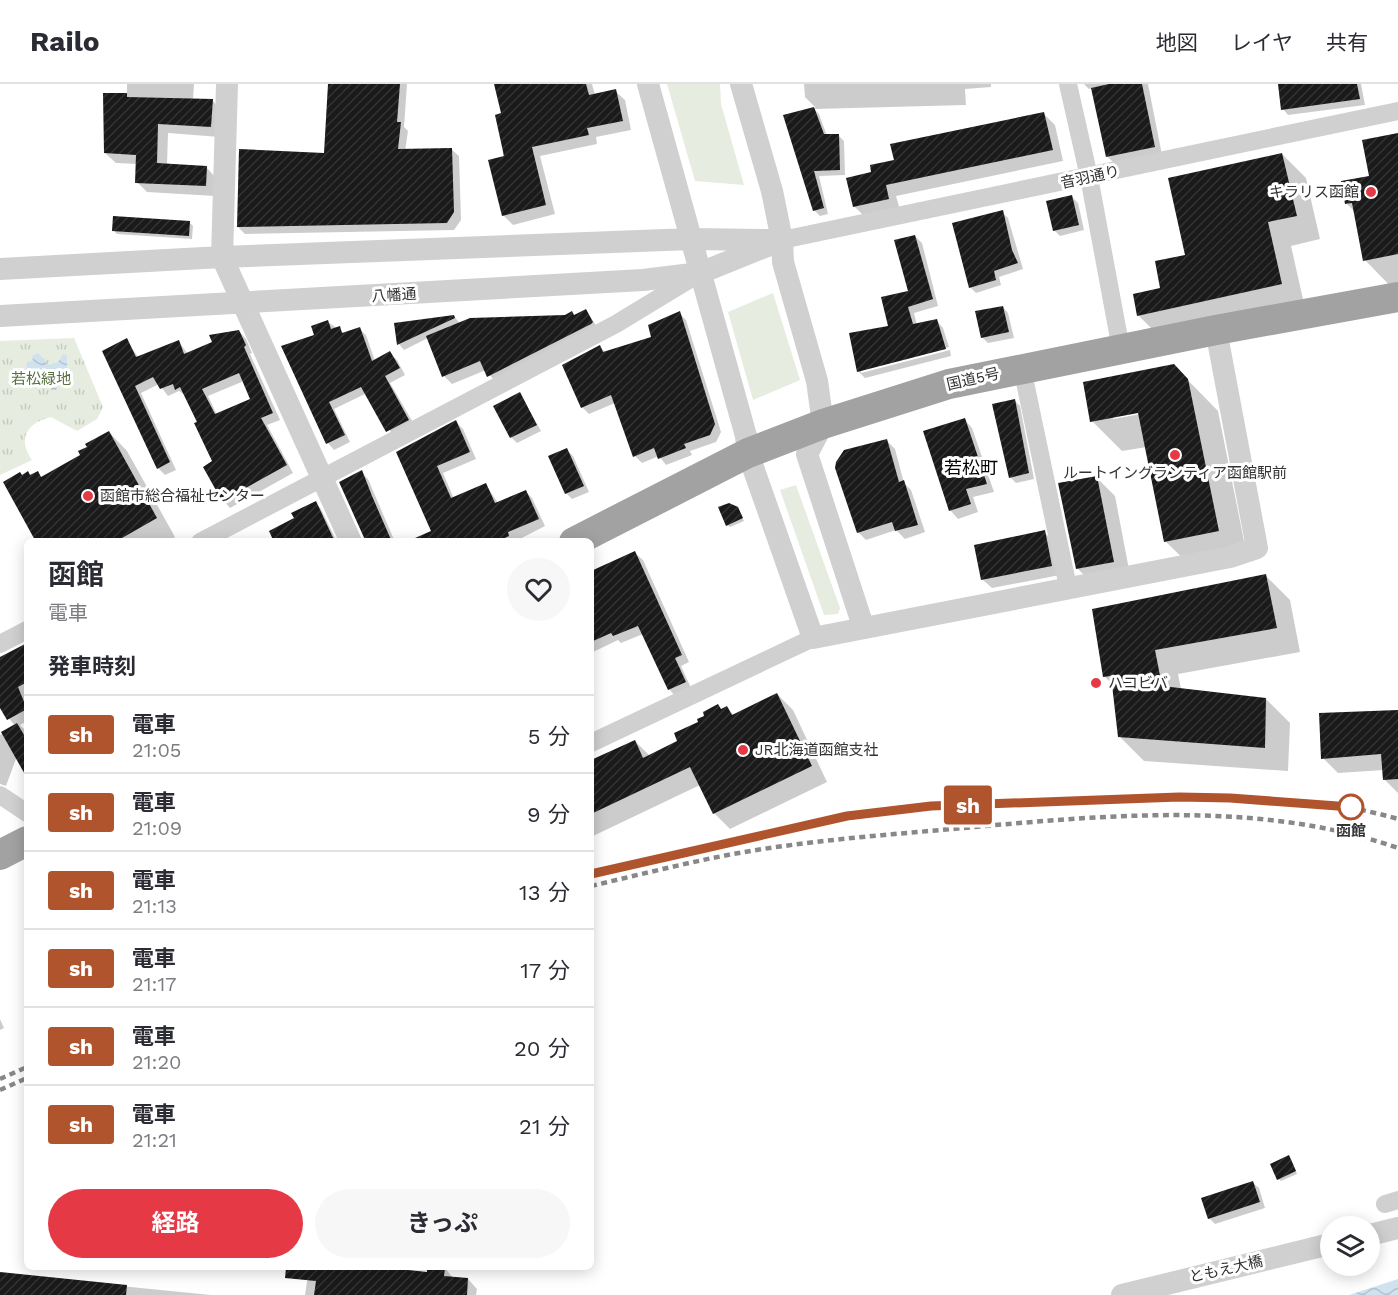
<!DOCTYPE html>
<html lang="ja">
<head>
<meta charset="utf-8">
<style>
  :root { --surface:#fff; --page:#f7f7f7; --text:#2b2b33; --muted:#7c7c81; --line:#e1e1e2; --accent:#e63946 }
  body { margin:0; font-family:"Work Sans","Noto Sans JP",sans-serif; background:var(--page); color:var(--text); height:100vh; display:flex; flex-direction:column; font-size:22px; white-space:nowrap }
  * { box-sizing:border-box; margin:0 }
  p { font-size:20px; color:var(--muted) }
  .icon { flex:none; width:33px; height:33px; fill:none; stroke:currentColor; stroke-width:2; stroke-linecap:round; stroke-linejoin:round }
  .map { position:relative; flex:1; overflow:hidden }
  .drawer { position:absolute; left:24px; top:454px; width:570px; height:732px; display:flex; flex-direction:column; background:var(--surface); border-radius:9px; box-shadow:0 3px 15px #0003 }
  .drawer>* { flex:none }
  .badge { padding:0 12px; border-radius:4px; font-size:21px; line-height:39px }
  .controls { position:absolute; left:1320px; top:1132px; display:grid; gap:12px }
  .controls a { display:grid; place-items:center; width:60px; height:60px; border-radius:50%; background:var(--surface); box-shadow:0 3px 15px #0003; font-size:30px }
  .map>.badge { position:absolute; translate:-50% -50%; box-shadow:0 0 0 3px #fff }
  h2 { padding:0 24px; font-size:22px; line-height:54px }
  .round { display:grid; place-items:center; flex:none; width:63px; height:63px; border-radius:32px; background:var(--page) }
  .headline { display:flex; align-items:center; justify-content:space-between; height:102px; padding:0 24px }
  h1 { font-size:28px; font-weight:700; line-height:45px }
  .button { display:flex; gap:12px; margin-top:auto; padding:12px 24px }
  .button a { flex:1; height:69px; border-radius:36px; background:var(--accent); color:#fff; font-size:24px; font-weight:700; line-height:69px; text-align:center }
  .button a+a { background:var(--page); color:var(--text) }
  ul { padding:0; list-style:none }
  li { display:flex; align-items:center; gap:18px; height:78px; padding:0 24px; border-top:2px solid var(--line) }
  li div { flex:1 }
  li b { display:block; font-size:22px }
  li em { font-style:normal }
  li .badge { min-width:66px; font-weight:700; text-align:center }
  header { display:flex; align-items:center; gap:36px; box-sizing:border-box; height:84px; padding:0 30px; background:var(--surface); border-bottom:2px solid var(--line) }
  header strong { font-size:28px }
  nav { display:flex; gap:33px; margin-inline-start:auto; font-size:21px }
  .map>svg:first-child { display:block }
</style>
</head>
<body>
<header>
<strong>Railo</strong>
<nav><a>地図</a><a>レイヤ</a><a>共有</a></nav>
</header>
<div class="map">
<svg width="1398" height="1211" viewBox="0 0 1398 1211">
  <defs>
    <pattern id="park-tufts" width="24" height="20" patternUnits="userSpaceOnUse" patternTransform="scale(1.5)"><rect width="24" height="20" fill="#e6ecdf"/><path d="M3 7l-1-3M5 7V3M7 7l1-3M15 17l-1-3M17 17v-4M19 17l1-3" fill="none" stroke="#c6cbc0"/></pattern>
    <pattern id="water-waves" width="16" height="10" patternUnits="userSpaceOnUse" patternTransform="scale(1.5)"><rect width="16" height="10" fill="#cfe2ee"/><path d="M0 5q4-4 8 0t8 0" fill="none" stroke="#b2c2cd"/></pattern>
    <pattern id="building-hatch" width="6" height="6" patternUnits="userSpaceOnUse" patternTransform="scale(1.5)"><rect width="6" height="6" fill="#1a1a1a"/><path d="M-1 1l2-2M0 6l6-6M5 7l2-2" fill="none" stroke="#333"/></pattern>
  </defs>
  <rect width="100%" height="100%" fill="#fff"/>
  <path fill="#e6ecdf" d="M667 0H720L721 20 744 101 695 97Z
    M773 209 800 296 753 316 728 228Z
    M796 401 840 524 838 530 824 531 780 406Z"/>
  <path fill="url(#park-tufts)" d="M74 254 103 323 97 335 77 347 51 333C27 339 17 354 32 376L0 391V257Z"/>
  <path fill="url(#water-waves)" d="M38 269 49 281 58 278 63 270 67 271V284L58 293 59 300 56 306H52L47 299 39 304 41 290 35 287 29 290 26 286 27 278 33 277 32 272Z
    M1398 1195V1211H1349Z"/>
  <path fill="#0003" fill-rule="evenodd" d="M127 0H194L193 15 212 16 222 27 220 53 168 49 167 81 206 83 216 94 215 112 147 108 137 98 138 80 116 79 105 69 127 11Z
    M329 0H407L404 43 408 47 405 67 451 65 459 72 461 136 454 146 245 150 238 143 325 70Z
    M496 0H592L595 11 615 7 625 16 631 46 596 53 597 60 540 72 555 130 513 141 503 131V31Z
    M804 0H991V3L965 5 966 21 814 25 819 30 827 52 838 51 844 57 845 91 819 92 828 130 820 132 814 126 785 32 816 24 805 13Z
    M1084 0H1148L1162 71 1115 80 1107 72 1093 4 1089 5Z
    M1280 0H1361L1365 21 1288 31 1283 25Z
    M1043 29 1055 41 1063 77 896 112 900 126 865 133 854 122 873 89 896 77Z
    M1398 50V210L1365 176 1355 128 1347 120 1371 93Z
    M1282 70 1306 94 1320 155 1291 162 1305 224 1162 255 1138 231 1187 172Z
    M1072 113 1078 119 1084 146 1060 152 1054 146Z
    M1002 128 1008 134 1023 185 999 193 1001 201 976 209 970 203Z
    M189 138 193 142 192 155 117 150 113 146Z
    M915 152 922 159 938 222 914 229 917 241 937 237 943 244 949 263 861 286V289L950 266 951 272 865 294 858 287 910 208Z
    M1003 223 1008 229 1014 254 988 259 982 253Z
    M586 227 600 247 497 300 486 286 452 300 444 292 428 254 404 266 399 260 454 232 460 240 575 232Z
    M679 229 686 236 721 348 716 358 690 367 692 371 666 381 659 372 642 379 635 372 615 319 589 330 582 323 600 263 605 268 653 254Z
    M328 238 345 250 359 245 366 251 375 277 390 269 397 276 405 291 390 299 415 342 394 353 367 309 334 325 350 358 334 366 328 359 283 262 316 252Z
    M239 247 246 255 252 269 250 270 280 336 267 341 293 389 230 424 223 416 205 383 214 378 185 311 179 307 168 312 159 300 141 309 176 386 165 391 158 384 104 268 126 256 139 274 178 257 188 270ZM244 297 252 315 217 331 208 312Z
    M1174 282 1218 327 1248 477 1196 487 1165 457 1147 363 1122 367 1092 337ZM1145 326 1146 329 1113 335V332Z
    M520 310 541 347 517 359 511 353Z
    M1014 316 1020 322 1034 395 1016 399 1010 393Z
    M964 335 972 344 994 408 973 413 978 428 958 435 950 426Z
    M456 338 463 345 476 375 443 389 454 415 486 401 498 419 525 407 532 414 545 442 514 458H410L433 447 398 369Z
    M109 348 127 367 175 453 166 458H38L22 393 37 389 42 394 82 372Z
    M887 357 895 365 904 399 911 406 925 448 905 455 896 446 866 456 858 448Z
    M567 366 573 372 589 408 572 415 566 409Z
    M361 388 368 395 395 458H368Z
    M1096 393 1115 412 1131 496 1095 502 1077 484Z
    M316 419 321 425 337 458H275L296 435Z
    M737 424 744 437 730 443 727 441Z
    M1044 448 1053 457 1060 491 992 504 982 495Z
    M635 469 643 476 689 578 681 582 692 606 676 613 669 605 643 550 621 559 618 556 591 569V489Z
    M1266 492 1290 516 1300 568 1178 590 1181 605 1266 615 1290 639 1288 687 1144 677 1119 652 1114 602 1105 593Z
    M27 561V637L20 641 26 647 27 690 17 672 6 702 0 700V651L15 642 0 623V575Z
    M777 610 793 626 827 698 730 745 714 729 700 701 591 753V678L635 657 650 672 679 658 718 622 722 626 727 624 734 631Z
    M1398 626V709L1384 695V686L1338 689 1323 674Z
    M0 935 4 944 0 946Z
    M1291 1075 1297 1090 1281 1097 1278 1095Z
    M1253 1099 1259 1104 1265 1124 1215 1140 1209 1134Z
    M309 1184H356L428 1189 429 1184H445L453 1194 468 1195 477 1205 476 1211H305Z
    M0 1190 211 1211H0Z"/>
  <path fill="url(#building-hatch)" fill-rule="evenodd" d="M328 0H400L397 38H401L398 65 452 64 454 128 447 139 237 143 239 65 324 69Z
    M494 0H586L589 11 616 5 623 37 587 44 589 51 532 63 546 121 502 132 488 76 504 72 495 31 501 29Z
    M1109 0H1142L1155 63 1106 73 1091 4Z
    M1278 0H1357L1360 15 1281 26Z
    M103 9H127V13L213 15 211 43 158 40 157 79 207 82 206 102 135 99 136 71 104 69Z
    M814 23 824 50H839L840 86 814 87 824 124 813 127 783 31Z
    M1044 28 1053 66 886 101 889 115 853 123 846 94 871 88 870 81 894 76 890 60Z
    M1398 49V170L1363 177 1352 119 1345 120 1341 97 1369 92 1362 56Z
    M1282 69 1297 132 1268 138 1282 200 1137 232 1133 210 1160 204 1155 177 1185 171 1168 94Z
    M1072 111 1079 141 1053 147 1046 117Z
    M1003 126 1012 166 1018 179 994 187 996 196 969 204 952 139Z
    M113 132 190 137 189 152 112 147Z
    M915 151 933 215 908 223 913 240 937 235 946 265 857 288 849 249 888 242 881 213 908 207 894 156Z
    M1003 222 1009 248 981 254 975 227Z
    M586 225 593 238 591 240 487 293 480 277 442 293 426 252 470 234 565 231 572 227 574 231Z
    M680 227 715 340 710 351 684 360 686 364 658 375 654 364 633 373 611 311 581 324 562 281 600 261 603 268 651 253 648 241Z
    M454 231 455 234 397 261 394 239Z
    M328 236 331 245 340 242 342 249 360 243 372 277 390 267 400 284 385 292 409 336 386 348 361 303 329 318 345 351 326 360 281 262 314 251 311 242Z
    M239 246 246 261 244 263 273 329 261 334 287 381 222 417 203 383 212 377 194 339 197 338 180 303 175 306 173 300 160 305 153 293 135 302 170 378 157 385 102 267 127 254 136 273 179 256 184 270 212 258 209 251ZM239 289 250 315 215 330 202 305Z
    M1174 280 1188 295 1219 447 1164 458 1138 329 1090 338 1083 298Z
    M520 308 537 341 510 354 493 322Z
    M1015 315 1029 389 1009 394 992 320Z
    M965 334 987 400 966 405 971 420 949 427 923 347Z
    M456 336 470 368 437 382 451 414 486 399 495 419 526 406 539 435 508 448 509 452 496 458H406L431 447 396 368Z
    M109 347 157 434 115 458H36L3 398 20 388 22 391 28 387 30 391 38 387 41 393 80 371 78 367 87 363 85 360Z
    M887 355 899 398 904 396 918 441 895 447 892 438 857 449 835 384 836 378 844 366Z
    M567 364 584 402 565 410 548 372Z
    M362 386 372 412 392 458H366L339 398Z
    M1097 392 1114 478 1076 485 1058 399Z
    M316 417 335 458H274L269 447 294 434 291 429Z
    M729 419 738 423 743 434 726 442 718 423Z
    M1045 446 1052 482 981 496 974 461Z
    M635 467 682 571 675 574 686 598 668 606 638 542 613 552 611 549 591 558V487Z
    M1266 490 1277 544 1155 566 1162 602 1266 614 1265 664 1118 653 1111 592 1103 593 1092 525Z
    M27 559V598L18 603 27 625 7 636 0 624V573Z
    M777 609 812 682 713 730 690 683 591 730V676L635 656 643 674 677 657 674 649 698 638 697 635 704 632 703 628 718 620 721 625 727 622 732 631Z
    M1398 626V695L1383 696 1381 670 1321 675 1319 629Z
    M17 639 27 656V694L1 648Z
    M1289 1071 1296 1087 1277 1096 1270 1080Z
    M1253 1097 1260 1118 1208 1135 1201 1114Z
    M286 1184 379 1186 380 1184H389L427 1188V1184H445L444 1192 468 1194 467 1211H314L316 1197 285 1194Z
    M0 1188 127 1201 126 1211H0Z"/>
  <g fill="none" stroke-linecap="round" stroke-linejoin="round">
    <path stroke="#d0d0d0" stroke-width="18" d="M1068 0 1089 93 1121 265
      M782 156 1398 27
      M1022 284 1068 503
      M200 458 616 240 695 192
      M0 560 27 546
      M591 659 813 554
      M0 711 27 729
      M1385 1120 1398 1116"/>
    <path stroke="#d0d0d0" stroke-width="22" d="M227 0 222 173 351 458
      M648 0 746 352 748 369 813 554 1230 473 1257 464 1216 246
      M741 0 772 107 782 156 783 178 817 297 823 340 807 370 863 542
      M0 185 222 173 691 155 772 156
      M0 232 643 196 700 189 782 156
      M1370 1151 1398 1144
      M1122 1211 1330 1160"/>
    <path stroke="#a2a2a2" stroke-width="30" d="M574 458 748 369 823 340 949 300 1216 246 1398 213
      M0 771 27 757"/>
    <path stroke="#888" stroke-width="4.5" stroke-dasharray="6 4.5" stroke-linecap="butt" d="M591 790C676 770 762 747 847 732 937 718 1028 718 1119 715 1211 712 1309 709 1398 735
      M591 802C638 791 685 779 733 770 816 755 901 750 985 742 1121 730 1266 718 1398 764
      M0 995 27 983
      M0 1006 27 994"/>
  </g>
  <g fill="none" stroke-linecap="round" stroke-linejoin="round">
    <defs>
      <path id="line" d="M591 790 847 732 931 722 1179 713 1230 714 1351 723"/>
    </defs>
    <use href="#line" stroke="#fff" stroke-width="14"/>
    <use href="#line" stroke="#b0542d" stroke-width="9"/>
  </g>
  <g fill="#e63946" stroke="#fff" stroke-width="2">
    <circle cx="1371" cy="108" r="6"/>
    <circle cx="1175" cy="371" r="6"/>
    <circle cx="88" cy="412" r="6"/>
    <circle cx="1096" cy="599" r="6"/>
    <circle cx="743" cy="666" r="6"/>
  </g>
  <circle fill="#fff" stroke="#b0542d" stroke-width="3" cx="1351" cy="723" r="12"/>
  <g text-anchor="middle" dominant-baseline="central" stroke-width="6" stroke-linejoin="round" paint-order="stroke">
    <g font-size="15" fill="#333" stroke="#fff">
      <text transform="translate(1090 93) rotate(-12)">音羽通り</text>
      <text transform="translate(394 211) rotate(-3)">八幡通</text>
      <text transform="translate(973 295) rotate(-13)">国道5号</text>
      <text transform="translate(1226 1185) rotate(-13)">ともえ大橋</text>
    </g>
    <g font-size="15" fill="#333" stroke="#fff" text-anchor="start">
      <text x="1359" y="108" text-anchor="end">キラリス函館</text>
      <text x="1175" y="389" text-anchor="middle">ルートイングランティア函館駅前</text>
      <text x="100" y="412">函館市総合福祉センター</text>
      <text x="1108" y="599">ハコビバ</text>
      <text x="755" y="666">JR北海道函館支社</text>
    </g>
    <g font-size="15" fill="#56703f" stroke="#fff">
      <text x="41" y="295">若松緑地</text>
    </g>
    <g font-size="15" font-weight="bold" fill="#333" stroke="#fff">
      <text x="1351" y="747">函館</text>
    </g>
    <g font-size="18" fill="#000" stroke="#fff">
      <text x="971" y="383">若松町</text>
    </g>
  </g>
</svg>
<div class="controls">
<a><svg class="icon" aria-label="layers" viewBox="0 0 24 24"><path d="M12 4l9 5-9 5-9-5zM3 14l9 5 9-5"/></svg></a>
</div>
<b class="badge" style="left:968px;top:721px;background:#b0542d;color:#fff">sh</b>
<section class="drawer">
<div class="headline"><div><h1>函館</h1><p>電車</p></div><a class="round"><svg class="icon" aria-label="heart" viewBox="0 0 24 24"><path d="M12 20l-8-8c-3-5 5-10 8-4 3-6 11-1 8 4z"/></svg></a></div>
<h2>発車時刻</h2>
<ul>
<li><span class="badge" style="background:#b0542d;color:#fff">sh</span><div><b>電車</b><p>21:05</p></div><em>5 分</em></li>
<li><span class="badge" style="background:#b0542d;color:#fff">sh</span><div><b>電車</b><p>21:09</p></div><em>9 分</em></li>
<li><span class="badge" style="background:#b0542d;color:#fff">sh</span><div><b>電車</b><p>21:13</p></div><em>13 分</em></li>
<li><span class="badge" style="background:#b0542d;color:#fff">sh</span><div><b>電車</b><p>21:17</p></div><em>17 分</em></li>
<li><span class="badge" style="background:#b0542d;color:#fff">sh</span><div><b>電車</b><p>21:20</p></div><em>20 分</em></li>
<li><span class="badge" style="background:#b0542d;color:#fff">sh</span><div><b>電車</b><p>21:21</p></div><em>21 分</em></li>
</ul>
<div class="button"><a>経路</a><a>きっぷ</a></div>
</section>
</div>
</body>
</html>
